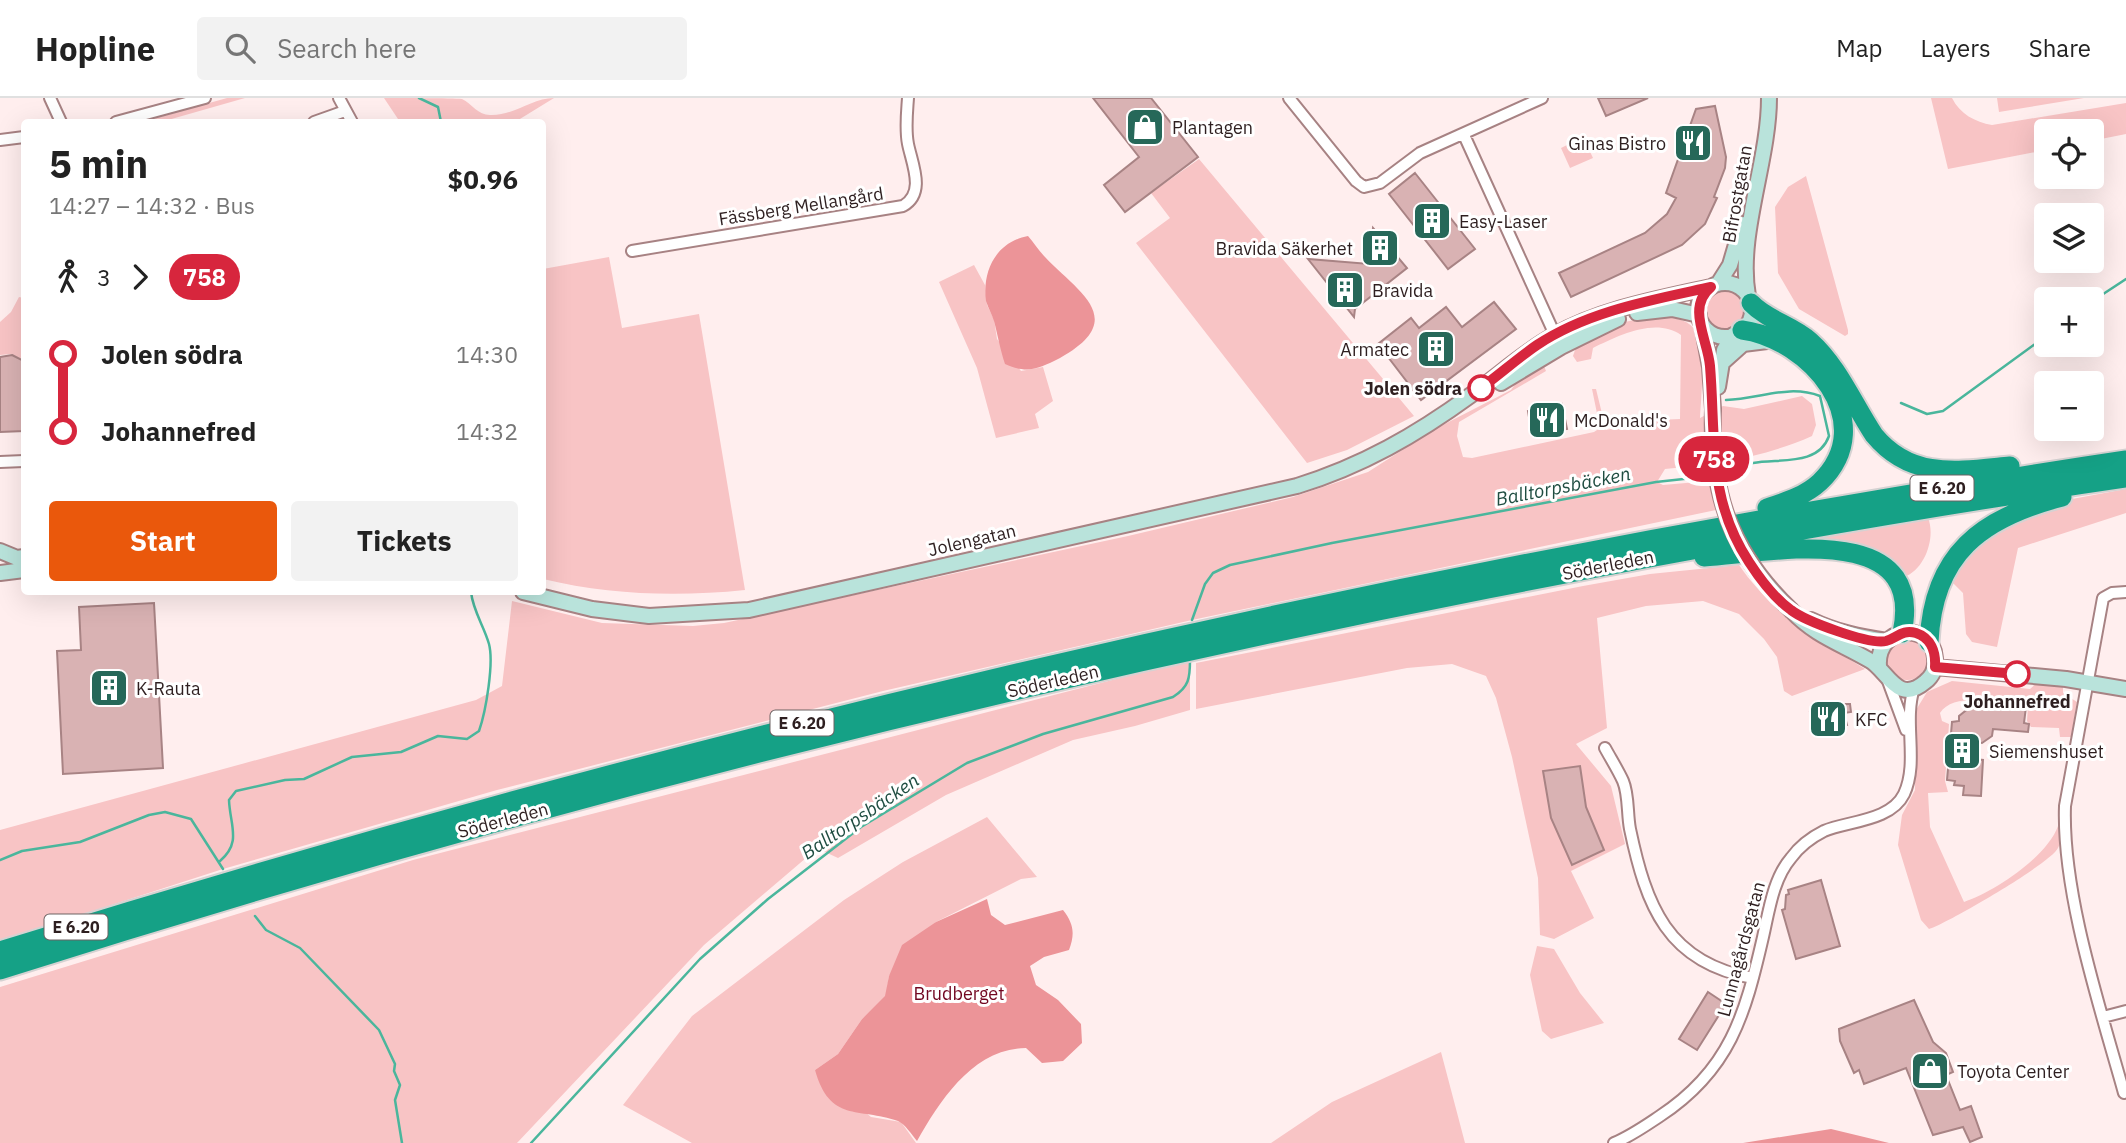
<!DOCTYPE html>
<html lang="en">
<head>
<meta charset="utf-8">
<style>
  :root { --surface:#fff; --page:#f2f2f2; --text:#222; --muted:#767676; --line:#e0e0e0; --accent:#ea580c }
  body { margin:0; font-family:"IBM Plex Sans",sans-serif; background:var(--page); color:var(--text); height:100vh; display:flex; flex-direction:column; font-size:26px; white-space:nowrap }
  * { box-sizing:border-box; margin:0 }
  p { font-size:23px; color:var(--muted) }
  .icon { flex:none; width:38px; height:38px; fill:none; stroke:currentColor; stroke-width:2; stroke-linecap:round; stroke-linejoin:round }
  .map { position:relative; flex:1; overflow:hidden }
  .panel { position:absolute; left:21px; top:21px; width:525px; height:476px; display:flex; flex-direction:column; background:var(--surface); border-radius:7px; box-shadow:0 7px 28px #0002 }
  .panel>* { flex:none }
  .badge { padding:0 14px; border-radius:23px; font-size:24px; line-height:46px }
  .tools { position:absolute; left:2034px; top:21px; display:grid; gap:14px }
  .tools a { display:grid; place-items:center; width:70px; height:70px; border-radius:7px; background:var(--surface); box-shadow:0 7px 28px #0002; font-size:35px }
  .map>.badge { position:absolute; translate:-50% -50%; box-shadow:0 0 0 4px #fff }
  .legs { display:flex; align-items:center; gap:10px; height:77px; padding:0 28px; font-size:23px }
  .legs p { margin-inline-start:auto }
  .overview { display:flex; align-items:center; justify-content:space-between; height:119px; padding:0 28px }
  h1 { font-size:38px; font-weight:800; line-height:52px }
  .button { display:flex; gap:14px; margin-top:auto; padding:14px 28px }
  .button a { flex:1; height:80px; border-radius:7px; background:var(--accent); color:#fff; font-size:28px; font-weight:800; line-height:80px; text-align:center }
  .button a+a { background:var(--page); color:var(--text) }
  ul { padding:0 28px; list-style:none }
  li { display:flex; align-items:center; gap:24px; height:77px; font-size:26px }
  li i { display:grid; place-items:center; width:10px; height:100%; margin:0 9px; background:currentColor }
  li i::after { content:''; width:18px; height:18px; margin:-9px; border:5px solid; border-radius:50%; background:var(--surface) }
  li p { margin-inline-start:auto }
  li:first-child i { background:linear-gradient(#0000 50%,currentColor 0) }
  li:last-child i { background:linear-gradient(currentColor 50%,#0000 0) }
  header { display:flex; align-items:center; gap:42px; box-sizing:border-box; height:98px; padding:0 35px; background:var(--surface); border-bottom:2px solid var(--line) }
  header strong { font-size:33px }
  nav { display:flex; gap:38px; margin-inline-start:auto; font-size:24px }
  .search { width:490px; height:63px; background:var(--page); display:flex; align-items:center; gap:18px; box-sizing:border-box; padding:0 24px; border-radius:7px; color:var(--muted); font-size:26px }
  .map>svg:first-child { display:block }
</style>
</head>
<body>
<header>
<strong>Hopline</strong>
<div class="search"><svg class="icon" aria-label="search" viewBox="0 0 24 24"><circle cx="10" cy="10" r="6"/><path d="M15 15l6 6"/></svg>Search here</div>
<nav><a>Map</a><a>Layers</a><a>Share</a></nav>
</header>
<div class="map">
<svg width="2126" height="1045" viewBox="0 0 2126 1045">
  <rect width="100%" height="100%" fill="#fee"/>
  <path fill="#f8c4c5" d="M227 0H245L161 24H142Z
    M384 0C399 0 452 0 462 1 472 6 478 17 490 17 514 18 532 0 554 0L515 24H400Z
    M1931 0H1952C1960 16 1975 24 1992 27L2126 5V36L2091 43V33H2046V52L1948 71Z
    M1997 0H2084L1999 14Z
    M1583 39 1593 60 1570 70 1561 50Z
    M1199 61 1414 318 1347 352 1307 365 1136 145 1170 120 1151 95Z
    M1806 78 1848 232V236L1845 238 1799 211 1778 175 1775 109 1788 89Z
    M609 159 622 230 699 216 745 492C677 499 609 497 543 481V171Z
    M974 167 985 187 987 207 994 221 997 241 1021 273 1043 269 1053 303 1035 316 1039 330 996 340 977 270 939 184Z
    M1705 211a20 20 0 1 1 40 0a20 20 0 1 1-40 0Z
    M19 199 24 200V262L11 256 0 257V224L11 214Z
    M1658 218C1670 220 1687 220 1694 231 1707 249 1701 298 1700 320L1723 308 1744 311 1802 298 1812 306 1816 327 1812 338C1765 359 1717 366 1665 371L1657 384 1663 387 1709 383 1716 412 1192 522 883 593 497 692 223 771 0 843V732L476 602 502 588 512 503 602 525 693 528 724 525 1128 438 1293 399 1368 374 1435 331 1511 292 1516 285 1544 268 1546 273 1459 324 1457 338 1463 359 1472 360 1594 334 1600 330 1592 291H1596L1606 332 1657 322 1680 321 1681 237C1655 219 1618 238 1593 250L1591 261 1577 264 1573 258C1581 227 1632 223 1658 218Z
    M2126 391V415L2018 450 1997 549 1972 544 1966 536 1963 495 1949 481 1975 446 2042 410 2072 401Z
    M1928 420C1936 439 1925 472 1904 479 1876 427 1797 448 1749 452L1866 427Z
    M1739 467C1770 513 1818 541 1865 571L1792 598 1784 593 1777 559 1764 541 1739 516 1703 503 1646 508 1597 520 1607 630 1576 646 1611 688 1625 746 1571 773 1594 820 1554 841 1540 837 1538 780 1512 659 1496 600 1486 578 1452 566 1407 570 1196 611V565L1583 488 1650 476Z
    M1887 562a20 20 0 1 1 40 0a20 20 0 1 1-40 0Z
    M1190 562V612L1135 628 1073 642 946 697 838 760 825 754H813L704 847 517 1045H0V889L413 762Z
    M1952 583 2030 591 2037 585 2063 587V595L2077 604 2071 639H2060L2059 630 2031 629 2027 623 2028 608C2006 605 1954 592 1940 615L1942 623 1949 626 1945 683 1948 694 1928 695 1930 729 1964 804C1994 794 2047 759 2058 728 2060 736 2062 743 2058 750 2051 765 1948 825 1929 831L1921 822 1898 747 1902 717 1915 692 1916 612 1927 594Z
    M987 719 1037 779 1021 781 936 824 889 878 886 898 862 921 838 956 815 972 871 1019 901 1024 916 1045H692L623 1007 692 918 844 802 903 764Z
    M1537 848 1554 851 1580 895 1604 925 1551 941 1542 933 1530 877Z
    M1441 954 1465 1045H1271L1332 1004Z"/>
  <path fill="#ec9498" d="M1028 138C1034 145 1039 153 1045 159 1078 194 1130 221 1060 260 1038 271 1028 276 1005 266 1000 251 998 238 994 223 992 216 988 210 986 203 982 173 996 144 1028 138Z
    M987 801 991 817 1005 827 1063 812C1074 826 1075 836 1069 852L1044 859 1030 868 1036 887 1058 902 1081 926 1082 945 1063 963 1042 965 1026 950C974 950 940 1002 917 1043 912 1037 905 1026 898 1023 858 1009 830 1025 815 972L838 956 862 921 885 898 889 878 902 847 936 824Z
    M1831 1031 1889 1045H1743Z"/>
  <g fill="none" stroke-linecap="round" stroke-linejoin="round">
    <path stroke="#4ab69c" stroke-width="2.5" d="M419 0 438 9 441 24
      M2091 204 2126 181
      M1901 305 1927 316 1943 313 2046 238
      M1721 376C1732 373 1742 368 1753 365 1778 360 1818 369 1829 338L1820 298C1788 286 1760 301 1726 302
      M1192 522 1205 486 1213 475 1230 467 1332 445 1656 384 1711 378
      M0 762 22 753 80 744 149 717 165 714 191 721 223 771
      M220 763C242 744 230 728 229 702L236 693 285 682 304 681 352 659 401 654 438 638 467 641 479 633C486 613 494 565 489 546 484 528 473 513 471 494
      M255 818 266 832 300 850 379 932 395 966 394 973 400 987 395 1002 402 1045
      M531 1045 700 861 768 801 861 729 967 665 1043 636 1173 599C1189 589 1190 580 1190 562"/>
  </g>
  <path fill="#d9b2b3" stroke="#a88384" stroke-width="2" d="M1093 0H1151L1198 59 1125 114 1104 87 1139 59Z
    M1598 0H1648L1606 18Z
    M1715 8 1726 59 1725 70 1714 99 1717 100 1705 126 1682 147 1571 199 1559 175 1645 135 1667 116 1676 100 1666 95 1696 11Z
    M1415 75 1475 151 1448 171 1389 96Z
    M1373 130 1407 170 1355 211 1354 219 1308 161 1369 166Z
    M1494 204 1516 231 1421 302 1378 246 1411 220 1419 230 1446 209 1462 229Z
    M12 257 24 263V333L0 334V259Z
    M1562 306 1567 331 1532 337 1528 313Z
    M154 505 163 670 63 676 57 553 81 552 79 509Z
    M1976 604 2026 609 2024 625 2029 626 2028 634 1993 631 1992 638 1982 645 1975 644 1974 661 1983 662 1981 698 1963 697 1964 688 1954 687 1955 683 1947 682 1952 624 1959 623V618L1969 610 1975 609Z
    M1843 606H1850L1851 614 1844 615 1847 627 1814 633 1810 614Z
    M1580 668 1586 709 1604 752 1572 767 1551 720 1543 673Z
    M1821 782 1840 848 1796 861 1782 812 1785 811 1786 797 1789 796 1788 792Z
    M1708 894 1726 906 1697 952 1679 941Z
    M1914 902 1933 944 1946 955 1953 974 1946 977 1960 1012 1971 1008 1982 1039 1970 1044 1963 1029 1933 1037 1906 970 1864 986 1859 972 1854 975 1840 943 1839 931Z"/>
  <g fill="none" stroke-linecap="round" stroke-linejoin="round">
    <defs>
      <path id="street" d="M50 0 61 24
        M339 0 352 24
        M1289 0 1356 83 1364 89 1380 85 1420 55 1542 0
        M116 24 205 0
        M314 24 345 13
        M1464 37 1555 237
        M0 42 24 39
        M632 153 903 108C926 95 912 66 908 46 905 31 907 15 908 0
        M0 364 24 363
        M1888 583 1906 632
        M1605 650C1611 661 1618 672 1623 683 1629 697 1627 716 1630 731 1646 807 1667 865 1753 880
        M2103 919 2126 913
        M2124 995C2100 909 2062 795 2065 708L2103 500 2112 495 2126 494
        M1614 1045C1631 1038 1645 1028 1660 1018 1730 972 1745 917 1763 839 1769 813 1773 781 1791 760 1799 749 1812 739 1824 733 1848 723 1891 723 1904 696 1919 664 1903 624 1914 590"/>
      <path id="secondary" d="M1698 212a27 27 0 1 1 54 0a27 27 0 1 1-54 0Z
        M1718 186 1730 167 1742 126
        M1748 198C1737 137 1769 64 1769 0
        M1637 215 1672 211 1699 217
        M1702 226 1710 269 1713 311
        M1724 263 1743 246 1767 243
        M1501 285 1561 249 1618 221
        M1718 289 1724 252 1733 237
        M0 453 17 460 24 459
        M0 475 24 472
        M523 494 592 511 649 518 749 512 1297 388C1362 368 1416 337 1471 297 1498 278 1524 254 1553 238 1601 211 1657 201 1711 189
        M1792 513C1814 537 1842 546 1869 562 1887 571 1897 608 1925 584 1933 578 1936 569 1935 560 1933 523 1876 527 1879 568
        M1811 522C1836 534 1860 539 1887 543
        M1935 569 2066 581 2126 591"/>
      <path id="highway" d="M1751 205C1767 222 1792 227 1810 243 1838 268 1853 305 1874 337 1911 382 1958 373 2010 368
        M1742 232C1809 241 1882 324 1820 384 1805 398 1785 404 1767 410
        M1704 459C1769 455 1927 420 1902 535
        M1929 544C1933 456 1981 420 2062 399
        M0 853C698 635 1403 470 2126 362
        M0 872C489 716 985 590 1488 491 1700 449 1912 411 2126 380"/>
    </defs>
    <use href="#street" stroke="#a78283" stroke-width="14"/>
    <use href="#secondary" stroke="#a78283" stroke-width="18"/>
    <use href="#highway" stroke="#d5d2d2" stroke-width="23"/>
    <use href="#street" stroke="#fff" stroke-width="10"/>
    <use href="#secondary" stroke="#b9e3db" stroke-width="14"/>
    <use href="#highway" stroke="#15a186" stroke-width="19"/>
    <defs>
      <path id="secondary-bridge" d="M1713 311C1710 395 1730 454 1792 513"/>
    </defs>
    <use href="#secondary-bridge" stroke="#a78283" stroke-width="18" stroke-linecap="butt"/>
    <use href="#secondary-bridge" stroke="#b9e3db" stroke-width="14"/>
  </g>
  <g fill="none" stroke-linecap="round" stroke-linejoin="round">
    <defs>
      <path id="line-1" d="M1481 290C1500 276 1518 260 1537 247 1588 213 1652 202 1711 189 1686 209 1708 242 1710 268 1716 340 1707 400 1749 464 1760 481 1774 500 1791 512 1805 523 1869 547 1886 543 1897 540 1902 531 1916 535 1931 540 1936 554 1935 569L2017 576"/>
    </defs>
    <use href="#line-1" stroke="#fff" stroke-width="16"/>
    <use href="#line-1" stroke="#d7263d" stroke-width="10"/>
  </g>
  <defs>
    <symbol id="shop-square" viewBox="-11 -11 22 22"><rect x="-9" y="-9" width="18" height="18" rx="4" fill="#266859" stroke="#fff"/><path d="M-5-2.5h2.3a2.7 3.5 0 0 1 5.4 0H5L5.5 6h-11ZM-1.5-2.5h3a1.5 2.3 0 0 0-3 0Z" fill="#fff"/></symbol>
    <symbol id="restaurant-square" viewBox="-11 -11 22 22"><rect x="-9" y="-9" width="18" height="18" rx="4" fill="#266859" stroke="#fff"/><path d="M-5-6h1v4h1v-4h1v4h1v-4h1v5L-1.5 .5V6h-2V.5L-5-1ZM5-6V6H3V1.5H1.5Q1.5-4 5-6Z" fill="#fff"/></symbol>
    <symbol id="building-square" viewBox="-11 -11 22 22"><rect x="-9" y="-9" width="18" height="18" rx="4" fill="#266859" stroke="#fff"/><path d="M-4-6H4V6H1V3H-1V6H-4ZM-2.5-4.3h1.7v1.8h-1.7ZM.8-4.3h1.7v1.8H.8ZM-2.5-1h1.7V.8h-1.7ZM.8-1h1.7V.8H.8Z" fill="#fff"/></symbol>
  </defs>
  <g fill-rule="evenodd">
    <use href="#shop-square" x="1123" y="7" width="44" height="44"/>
    <use href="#restaurant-square" x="1671" y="23" width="44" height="44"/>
    <use href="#building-square" x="1410" y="101" width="44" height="44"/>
    <use href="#building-square" x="1358" y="128" width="44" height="44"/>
    <use href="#building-square" x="1323" y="170" width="44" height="44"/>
    <use href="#building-square" x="1414" y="229" width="44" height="44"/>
    <use href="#restaurant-square" x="1525" y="300" width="44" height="44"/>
    <use href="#building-square" x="87" y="568" width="44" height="44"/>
    <use href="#restaurant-square" x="1806" y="599" width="44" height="44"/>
    <use href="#building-square" x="1940" y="631" width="44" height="44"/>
    <use href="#shop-square" x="1908" y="951" width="44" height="44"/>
  </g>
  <g fill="#fff" stroke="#d7263d" stroke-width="3.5">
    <circle cx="1481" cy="290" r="12"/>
    <circle cx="2017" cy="576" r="12"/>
  </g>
  <g text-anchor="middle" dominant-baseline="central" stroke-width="6" stroke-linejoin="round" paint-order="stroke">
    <g fill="#fff" stroke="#6d6263" stroke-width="2">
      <rect x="1910.5" y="377.5" width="63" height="25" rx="5"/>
      <rect x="770.5" y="612.5" width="63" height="25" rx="5"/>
      <rect x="44.5" y="816.5" width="63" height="25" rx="5"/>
    </g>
    <g font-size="16" font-weight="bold" fill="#2e1f20">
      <text x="1942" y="390">E 6.20</text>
      <text x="802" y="625">E 6.20</text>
      <text x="76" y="829">E 6.20</text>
    </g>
    <g font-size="18" fill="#2e1f20" stroke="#fff" text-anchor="start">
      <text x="1172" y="29">Plantagen</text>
      <text x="1666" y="45" text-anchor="end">Ginas Bistro</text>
      <text x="1459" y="123">Easy-Laser</text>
      <text x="1353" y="150" text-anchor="end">Bravida Säkerhet</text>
      <text x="1372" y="192">Bravida</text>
      <text x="1409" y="251" text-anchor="end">Armatec</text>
      <text x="1574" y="322">McDonald's</text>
      <text x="136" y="590">K-Rauta</text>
      <text x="1855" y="621">KFC</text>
      <text x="1989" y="653">Siemenshuset</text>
      <text x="1957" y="973">Toyota Center</text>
    </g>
    <g font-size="18" fill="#2e1f20" stroke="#fff">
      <text transform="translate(1737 96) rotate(-80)">Bifrostgatan</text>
      <text transform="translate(801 108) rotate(-9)">Fässberg Mellangård</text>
      <text transform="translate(972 442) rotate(-13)">Jolengatan</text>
      <text transform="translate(1608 467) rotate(-11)">Söderleden</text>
      <text transform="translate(1053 583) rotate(-13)">Söderleden</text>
      <text transform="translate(503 722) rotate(-15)">Söderleden</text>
      <text transform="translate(1741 851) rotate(-75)">Lunnagårdsgatan</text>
    </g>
    <g font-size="18" font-weight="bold" fill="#2e1f20" stroke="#fff" text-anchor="end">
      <text x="1462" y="290">Jolen södra</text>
      <text x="2017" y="603" text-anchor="middle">Johannefred</text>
    </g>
    <g font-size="18" fill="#720721" stroke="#fff">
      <text x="959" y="895">Brudberget</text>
    </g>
    <g font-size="19" font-style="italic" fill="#1f4d41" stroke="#fff">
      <text transform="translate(1563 388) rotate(-11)">Balltorpsbäcken</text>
      <text transform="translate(860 718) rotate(-34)">Balltorpsbäcken</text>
    </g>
  </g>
</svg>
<div class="tools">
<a><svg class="icon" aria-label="locate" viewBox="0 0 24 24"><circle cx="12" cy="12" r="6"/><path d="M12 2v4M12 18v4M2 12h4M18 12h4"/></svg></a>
<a><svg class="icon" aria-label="layers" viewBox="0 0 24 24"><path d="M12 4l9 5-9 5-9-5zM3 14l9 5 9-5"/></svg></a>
<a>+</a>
<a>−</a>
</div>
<b class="badge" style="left:1714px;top:361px;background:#d7263d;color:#fff">758</b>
<section class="panel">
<div class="overview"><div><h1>5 min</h1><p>14:27 – 14:32 · Bus</p></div><b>$0.96</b></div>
<div class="legs"><svg class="icon" aria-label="walk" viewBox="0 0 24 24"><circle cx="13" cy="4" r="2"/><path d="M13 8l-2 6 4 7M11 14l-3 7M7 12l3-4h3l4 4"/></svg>3<svg class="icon" aria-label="forward" viewBox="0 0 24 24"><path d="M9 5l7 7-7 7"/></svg><b class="badge" style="background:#d7263d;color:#fff">758</b></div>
<ul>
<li><i style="color:#d7263d"></i><b>Jolen södra</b><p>14:30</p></li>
<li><i style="color:#d7263d"></i><b>Johannefred</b><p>14:32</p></li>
</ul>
<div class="button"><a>Start</a><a>Tickets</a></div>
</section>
</div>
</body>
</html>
